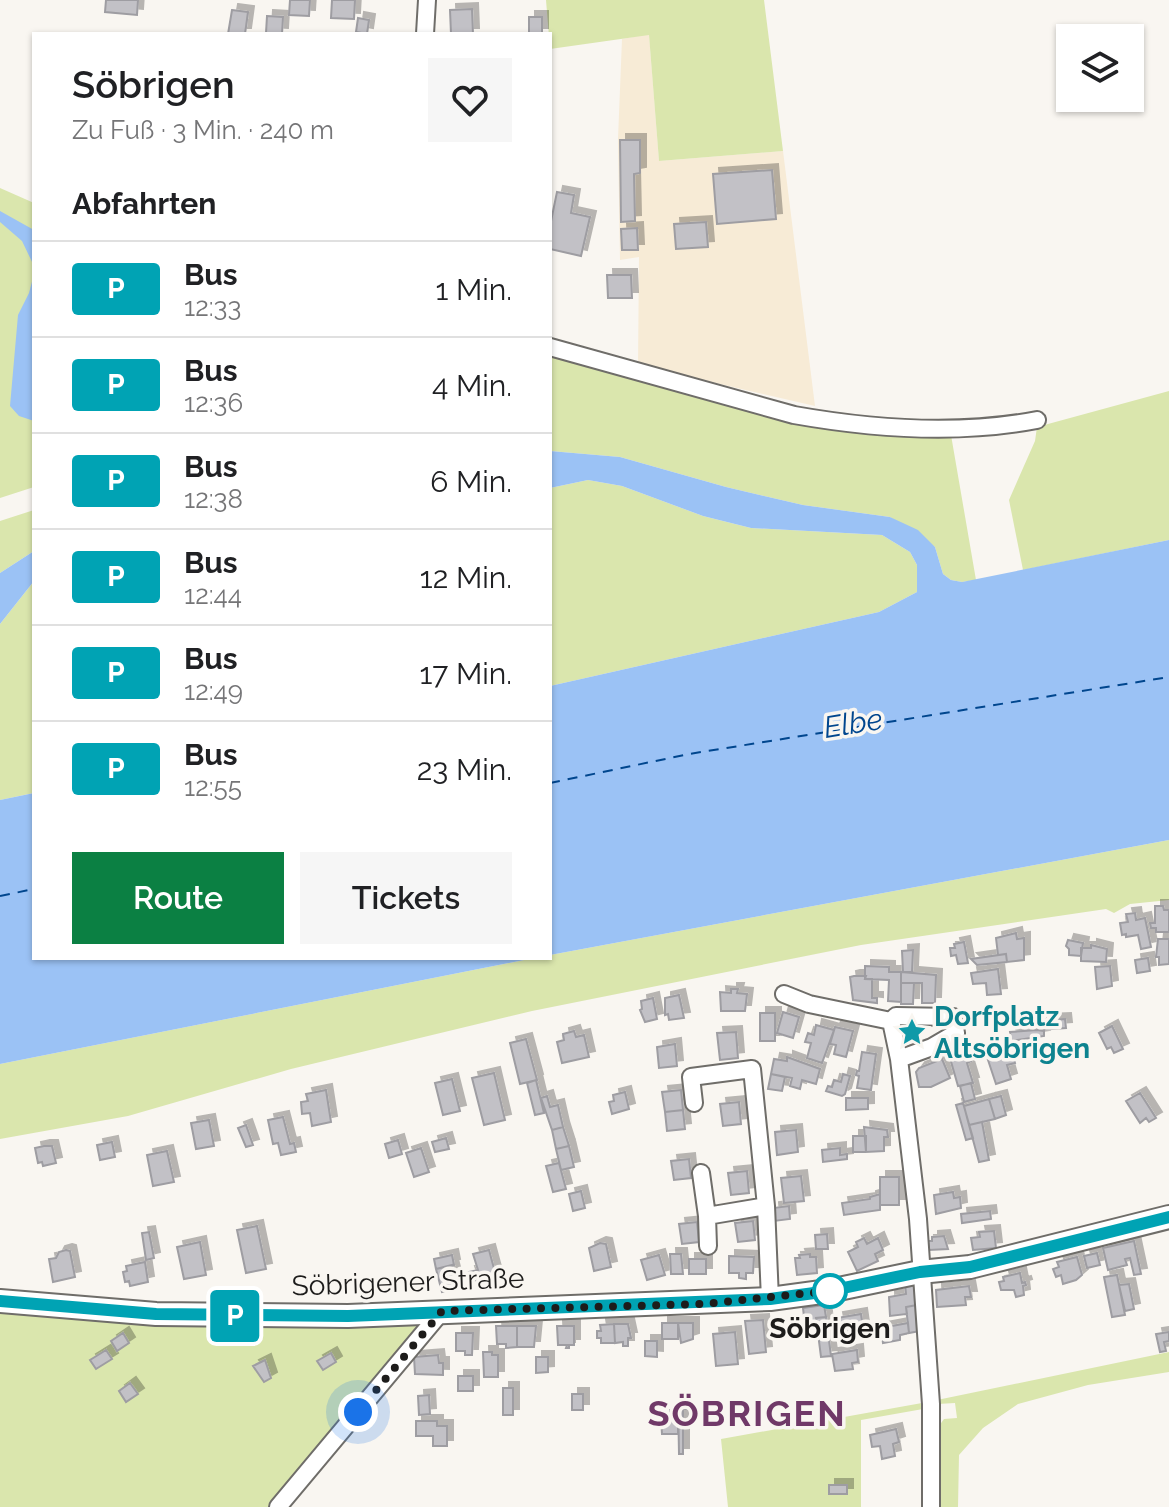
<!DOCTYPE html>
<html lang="de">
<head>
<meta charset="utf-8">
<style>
  :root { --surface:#fff; --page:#f6f6f6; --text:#202124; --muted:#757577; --line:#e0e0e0; --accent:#0b8043 }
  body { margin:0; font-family:Raleway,sans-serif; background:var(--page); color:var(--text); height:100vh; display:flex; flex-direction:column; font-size:30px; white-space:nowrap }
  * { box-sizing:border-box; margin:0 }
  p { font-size:26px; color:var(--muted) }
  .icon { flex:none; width:44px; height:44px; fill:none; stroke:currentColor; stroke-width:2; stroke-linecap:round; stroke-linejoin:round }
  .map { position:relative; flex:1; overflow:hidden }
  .drawer { position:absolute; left:32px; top:32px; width:520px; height:928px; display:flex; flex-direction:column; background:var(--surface); border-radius:0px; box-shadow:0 2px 6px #0004 }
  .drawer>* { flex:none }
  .badge { padding:0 16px; border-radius:6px; font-size:28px; line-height:52px }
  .fabs { position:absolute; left:1056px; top:24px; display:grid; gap:16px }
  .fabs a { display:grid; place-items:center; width:88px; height:88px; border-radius:0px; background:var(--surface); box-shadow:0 2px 6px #0004; font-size:40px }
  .you { position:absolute; width:40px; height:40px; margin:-20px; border:6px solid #fff; border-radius:50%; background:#1a73e8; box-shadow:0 0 0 12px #1a73e833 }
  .map>.badge { position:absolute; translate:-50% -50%; box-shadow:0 0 0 4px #fff }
  h2 { padding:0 40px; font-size:30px; line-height:72px }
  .round { display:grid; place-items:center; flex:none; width:84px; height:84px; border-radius:0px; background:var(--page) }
  .summary { display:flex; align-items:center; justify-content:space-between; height:136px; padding:0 40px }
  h1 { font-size:38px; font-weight:600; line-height:60px }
  .action { display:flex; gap:16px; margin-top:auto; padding:16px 40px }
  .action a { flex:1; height:92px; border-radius:0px; background:var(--accent); color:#fff; font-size:32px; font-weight:600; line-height:92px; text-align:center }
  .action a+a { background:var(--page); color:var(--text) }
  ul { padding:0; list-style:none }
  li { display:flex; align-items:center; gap:24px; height:96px; padding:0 40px; border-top:2px solid var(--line) }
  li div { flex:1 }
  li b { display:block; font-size:30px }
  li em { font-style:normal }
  li .badge { min-width:88px; font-weight:700; text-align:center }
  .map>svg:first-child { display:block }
</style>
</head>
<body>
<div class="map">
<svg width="1169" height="1507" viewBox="0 0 1169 1507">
  <defs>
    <filter id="shadow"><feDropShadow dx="6" dy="-6" stdDeviation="0" flood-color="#0004"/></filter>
  </defs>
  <rect width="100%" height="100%" fill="#f9f6f1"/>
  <path fill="#f7ebd6" d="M649 34 659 161 783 151 815 406 638 365 639 257 620 260 618 139 622 39Z"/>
  <path fill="#dae6ad" d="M546 0H764L783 151 659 161 649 35 550 49Z
    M0 188 34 203V487L0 498Z
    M550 350 793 420 951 435 976 580 962 582 951 580 943 574 935 547 890 517 803 505 726 487 620 457 550 451Z
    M1169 391V540L1023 570 1009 500 1035 441 1037 427Z
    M588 480 622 486 703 516 751 528 882 535 910 552 917 565V592L879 612 550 686V488Z
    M34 510V551L0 573V521Z
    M34 581V793L0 800V624Z
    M1169 840V900L1130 904 1114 913 1106 909 861 945 532 1011 291 1069 128 1116 0 1139V1064L534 958H550V955Z
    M0 1310 417 1319 426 1325 273 1507H0Z
    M1169 1352V1372L1088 1385 1018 1404 983 1428 959 1455 958 1507H936V1430L944 1419 957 1418 955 1403 938 1404 937 1400Z
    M922 1403 923 1409 861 1420V1507H728L721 1439Z"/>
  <path fill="#9bc2f5" d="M0 211 34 230V266L22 241 0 222Z
    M34 274V421L19 416 10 406 18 315 29 293Z
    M550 451 620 457 726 487 803 505 890 517 918 530 935 547 943 574 951 580 962 582 1169 540V840L550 955V686L879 612 917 592V565L910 552 882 535 751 528 703 516 622 486 588 480 550 488Z
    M34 551V581L0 624V573Z
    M34 793V958H534L0 1064V800Z"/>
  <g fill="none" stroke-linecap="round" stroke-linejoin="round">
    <path stroke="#00468e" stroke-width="2" stroke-dasharray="10 8" stroke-linecap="butt" d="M550 783 689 754 1169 677
      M0 896 34 889"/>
  </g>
  <path fill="#c2c1c6" stroke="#9e9da2" stroke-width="2" filter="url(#shadow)" d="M106 0H138L137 15 105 12Z
    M290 0H310L309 16 289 15Z
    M332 0H355L354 19 331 18Z
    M472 9 473 34H451L450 10Z
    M232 10 248 12 245 34H228Z
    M267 16 283 17 282 34 266 33Z
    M529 17H542V34H529Z
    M358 18 369 20 367 34 356 32Z
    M620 140H640V173L634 174 635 221 621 222Z
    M772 170 776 219 717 224 713 174Z
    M557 192 574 195 571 213 590 217 581 256 550 249V226Z
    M706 222 708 247 676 249 674 224Z
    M637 228 638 250H622L621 229Z
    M607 275H631L632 298H608Z
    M1155 906H1163L1164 910H1169V932H1156V928H1151L1150 923H1155Z
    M1135 913 1136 920 1145 918 1151 947 1141 949 1138 935 1126 937V934L1122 935 1120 923 1128 922 1126 914Z
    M1016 933 1017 939 1024 938V960L1007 962 1006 954 998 955 996 938Z
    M1158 939H1169V964L1159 965V957H1156Z
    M1068 940 1083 943 1081 956 1069 955V949L1066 946Z
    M964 942 968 963 958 964 956 955 951 956 950 948H955L954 944Z
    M1091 945 1107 949 1106 962 1081 961V948H1091Z
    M913 950 912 972H903L902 951Z
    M1006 954 1007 962 977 965 971 959Z
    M1148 958 1150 971 1137 973 1135 960Z
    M865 966 889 967V972H901V1002L888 1001 889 980 865 979Z
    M1110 966 1112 986 1097 989 1095 967Z
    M998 969 1001 994 987 995 986 983 973 984 971 973Z
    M901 972 936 975 935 1003H922V983H901Z
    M854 976H866L865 979H872V998H877V1003L853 1000 850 977Z
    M901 983H914L913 1004H901Z
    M731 989H738L737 993 747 994 745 1011H721L720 992 731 993Z
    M679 995 684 1018 669 1020 668 1014 665 1015V998Z
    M653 998 657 1019 645 1022 640 1010 642 1009 641 1001Z
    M783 1012 799 1017 793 1038 777 1033Z
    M760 1013H775V1041H760Z
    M1065 1019 1066 1028 1037 1030 1041 1027V1020Z
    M816 1025 834 1030 822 1063 807 1058 811 1043 805 1042 808 1033 814 1035Z
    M1112 1026 1123 1049 1114 1053 1111 1047 1107 1049 1099 1033Z
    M835 1027 853 1031 846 1057 834 1054 836 1045 830 1044Z
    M1037 1030 1044 1031V1036L1011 1041 1010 1032Z
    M574 1031 576 1037 584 1035 589 1057 562 1063 557 1042 564 1040 563 1034Z
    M736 1032 738 1058 720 1060 717 1033Z
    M526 1039 537 1080 520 1084 510 1043Z
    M675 1044 677 1066 659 1068 657 1047Z
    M961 1044 964 1055 969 1053 971 1061 967 1063 973 1083 958 1086 948 1051Z
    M1000 1046 1004 1059 1013 1056 1015 1063 1007 1065 1011 1079 996 1084 985 1051Z
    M862 1052 876 1054 871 1090 857 1088 859 1076 856 1075 857 1071H859Z
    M787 1057 820 1069 816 1084 802 1080 800 1089 790 1086 792 1078 771 1074 774 1059 787 1061Z
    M942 1059 950 1078 931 1087H919L916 1072 919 1068Z
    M494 1073 505 1120 484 1125 472 1078Z
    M771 1074 785 1077 782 1091 768 1089Z
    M843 1074 850 1076 845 1094 842 1096 826 1091 828 1086 832 1087 834 1080 841 1082Z
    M452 1079 460 1111 443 1115 435 1083Z
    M536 1080 544 1113 535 1115 527 1083Z
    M971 1083 975 1099 964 1102 960 1086Z
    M326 1090 331 1122 312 1126 310 1113 302 1114 301 1102 308 1101 306 1094Z
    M681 1090 683 1110 665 1112 662 1092Z
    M625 1092 629 1109 612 1114 609 1102 614 1101 613 1095Z
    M1140 1093 1156 1118 1149 1122 1146 1118 1140 1123 1126 1101Z
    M547 1096 550 1107 558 1105 563 1127 552 1130 541 1098Z
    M1001 1096 1006 1115 995 1119 989 1099Z
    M846 1098H868V1109L846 1110Z
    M989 1099 995 1119 969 1125 964 1106Z
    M739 1102 741 1124 723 1126 720 1104Z
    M963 1103 973 1138 966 1140 956 1105Z
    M683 1110 685 1129 667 1131 665 1112Z
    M283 1117 290 1144 294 1143 296 1152 281 1155 278 1143 273 1144 268 1120Z
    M209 1120 214 1146 196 1149 191 1123Z
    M982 1122 989 1160 979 1162 969 1125Z
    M246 1125 253 1145 246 1147 238 1128Z
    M563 1127 569 1146 556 1149 552 1130Z
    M864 1127 887 1130 888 1137H884V1151L866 1152Z
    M796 1130 798 1152 777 1155 775 1132Z
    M853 1136H866V1152H853Z
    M446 1138 449 1149 435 1152 432 1142Z
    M398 1140 402 1154 389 1158 385 1144Z
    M112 1142 115 1157 100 1160 97 1145Z
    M44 1146H52L56 1163 43 1166 42 1162 38 1163 35 1148Z
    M569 1146 574 1167 561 1170 556 1149Z
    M421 1148 429 1172 414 1177 406 1153Z
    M840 1148V1155L847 1154V1159L823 1162 822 1150Z
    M167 1151 174 1182 153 1186 147 1155Z
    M689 1159 691 1178 674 1180 671 1161Z
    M559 1163 566 1189 553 1192 546 1166Z
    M747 1171 749 1193 731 1195 728 1173Z
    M801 1176 804 1201 784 1203 781 1178Z
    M880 1177H899V1205H880Z
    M581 1191 585 1208 573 1211 569 1194Z
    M953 1192 954 1198 960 1197 961 1208 936 1214 934 1195Z
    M880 1194V1210L844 1215 842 1203 870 1199V1197Z
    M789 1206 790 1219 774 1221 773 1208Z
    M990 1211 991 1219 962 1223 961 1214Z
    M753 1221 755 1240 738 1242 735 1223Z
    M697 1222 699 1242 682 1244 679 1224Z
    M257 1226 266 1269 246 1273 237 1230Z
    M994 1231 996 1248 973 1250 971 1238 980 1237 979 1232Z
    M149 1232 154 1258 146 1260 142 1233Z
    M827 1234 828 1249H816L815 1235Z
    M944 1236 948 1249 929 1250 928 1241H932V1237Z
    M864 1238 867 1244 878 1238 883 1250 875 1254 878 1261 857 1271 848 1252 858 1247 856 1242Z
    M1134 1241 1141 1274 1134 1275 1130 1258 1125 1259 1127 1265 1108 1270 1103 1248Z
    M200 1242 206 1275 184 1279 177 1247Z
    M600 1243 606 1244 611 1267 594 1271 589 1248Z
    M66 1250 70 1251 75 1277 53 1282 49 1259 56 1258 59 1252Z
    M489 1250 496 1276 472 1281 469 1272 478 1270 473 1254Z
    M1097 1253 1100 1265 1087 1268 1084 1256Z
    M670 1254H681L683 1274H671Z
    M810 1254V1257H816L817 1273 797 1275 795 1258H800L799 1255Z
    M452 1255 454 1265 436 1269 434 1259Z
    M659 1255 665 1275 647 1280 641 1260Z
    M729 1256 754 1257 753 1273H746V1279L739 1278V1273H729Z
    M1077 1257 1082 1275 1076 1280 1063 1284 1061 1275 1056 1277 1053 1269 1059 1267 1057 1262Z
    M689 1259H706V1274H689Z
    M145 1262 148 1282 130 1286 129 1281 125 1282 123 1272 127 1271 126 1266Z
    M452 1265 458 1288 442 1292 436 1269Z
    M1020 1273 1022 1283 1025 1282 1026 1285 1023 1286 1024 1295 1016 1297 1014 1290H1001L999 1282 1004 1281 1003 1277Z
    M1117 1275 1125 1315 1112 1317 1104 1277Z
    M915 1283 917 1305 906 1307 907 1314 890 1316 889 1297 906 1294 905 1284Z
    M1129 1284 1134 1309 1125 1311 1119 1285Z
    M969 1286 971 1297H965L966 1305 937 1307 936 1290Z
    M824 1305 826 1317 816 1318 817 1323 805 1325 803 1308Z
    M917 1305 920 1331 909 1333 906 1307Z
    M861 1314 864 1335 841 1339 837 1318Z
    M826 1317 831 1356 821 1357 816 1318Z
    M763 1320 766 1352 749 1354 745 1321Z
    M662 1323H678V1339H662Z
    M678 1323H693V1339L681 1343Z
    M908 1323 909 1333 900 1335V1340L883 1343 881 1328Z
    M614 1324H628L631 1338H628V1346H623V1342L615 1343Z
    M614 1324 615 1343H601V1338H597V1331H601L600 1325Z
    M496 1326H517V1347L506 1348V1344H497Z
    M517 1326H536L534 1347H517Z
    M557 1326H574V1345H569V1348H566L567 1345H558Z
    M735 1332 738 1364 716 1366 713 1334Z
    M1169 1332V1341L1164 1342 1166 1351 1160 1352 1156 1334Z
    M123 1333 129 1343 117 1351 111 1341Z
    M456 1333H473L472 1355H465V1351H456Z
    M645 1341H657V1357L645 1356Z
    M106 1350 112 1359 96 1369 90 1360Z
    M857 1350 858 1362 852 1363 853 1369 835 1371 832 1354Z
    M483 1352H492V1355H498V1377H484Z
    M331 1353 336 1362 323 1370 317 1361Z
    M438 1355 439 1363H443V1375L415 1374 414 1357Z
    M536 1357H548V1372L536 1373Z
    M265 1360 271 1378 264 1382 253 1366Z
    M458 1376H473V1391H458Z
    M130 1383 138 1394 126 1402 119 1391Z
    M503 1388H513V1415H503Z
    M572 1394H583V1410H572Z
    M429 1395 430 1414 419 1415 418 1396Z
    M678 1398H686V1409H683V1454H679Z
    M670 1410H678V1434H662L661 1419H670Z
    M416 1421H437V1426H447V1446H433V1436H416Z
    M896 1429 899 1442 893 1444 895 1456 882 1459 880 1446 872 1447 870 1435Z
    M829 1485H847V1494H829Z"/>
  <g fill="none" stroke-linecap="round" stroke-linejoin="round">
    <defs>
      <path id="street" d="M425 34 427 0
        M550 347 794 415C873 429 959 435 1037 420
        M784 994 809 1004 891 1021 896 1016 953 1017 956 1033 932 1047 899 1059 891 1021
        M899 1059 918 1219 931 1404V1507
        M694 1103 691 1077 752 1069 766 1206 770 1299
        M701 1173 707 1216 766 1206
        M707 1216 708 1246
        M278 1507 442 1311"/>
      <path id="secondary" d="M0 1301 156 1314 348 1316 770 1299 829 1291 920 1272 970 1267 1169 1217"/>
    </defs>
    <use href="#street" stroke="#6f6d69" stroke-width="20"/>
    <use href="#secondary" stroke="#6f6d69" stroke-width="26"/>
    <use href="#street" stroke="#fff" stroke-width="16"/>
    <use href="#secondary" stroke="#fff" stroke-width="22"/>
  </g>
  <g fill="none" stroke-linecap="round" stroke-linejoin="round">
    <defs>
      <path id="line" d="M0 1301 156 1314 348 1316 770 1299 829 1291 920 1272 970 1267 1169 1217"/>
    </defs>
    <use href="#line" stroke="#fff" stroke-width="18"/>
    <use href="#line" stroke="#00a3b4" stroke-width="12"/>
    <path stroke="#1d1c1b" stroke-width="8" stroke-dasharray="0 14.4" d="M358 1412 442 1311 703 1304 830 1291"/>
  </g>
  <defs>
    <symbol id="sight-bare" viewBox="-9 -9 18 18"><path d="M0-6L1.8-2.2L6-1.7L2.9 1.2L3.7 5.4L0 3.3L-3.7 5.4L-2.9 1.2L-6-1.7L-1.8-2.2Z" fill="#0f9aa8" stroke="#f9f6f1" stroke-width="2.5" paint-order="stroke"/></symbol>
  </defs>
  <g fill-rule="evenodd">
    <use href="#sight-bare" x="892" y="1012" width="40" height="40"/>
  </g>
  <circle fill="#fff" stroke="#00a3b4" stroke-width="4" cx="830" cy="1291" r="16"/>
  <g text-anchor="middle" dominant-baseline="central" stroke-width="7" stroke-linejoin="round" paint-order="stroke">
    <g font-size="28" font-weight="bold" fill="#0d838f" stroke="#f9f6f1" text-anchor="start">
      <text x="934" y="1016">Dorfplatz<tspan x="934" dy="32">Altsöbrigen</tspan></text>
    </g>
    <g font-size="28" fill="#1d1c1b" stroke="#f9f6f1">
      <text transform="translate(408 1282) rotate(-2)">Söbrigener Straße</text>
    </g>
    <g font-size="28" font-weight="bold" fill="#1d1c1b" stroke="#f9f6f1">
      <text x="830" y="1328">Söbrigen</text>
    </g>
    <g font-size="30" font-style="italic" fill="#00468e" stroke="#f9f6f1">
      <text transform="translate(853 723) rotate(-9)">Elbe</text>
    </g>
    <g font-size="36" font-weight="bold" letter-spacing="2" fill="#703968" stroke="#f9f6f1">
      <text x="747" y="1413">SÖBRIGEN</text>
    </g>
  </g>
</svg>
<div class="fabs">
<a><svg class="icon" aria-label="layers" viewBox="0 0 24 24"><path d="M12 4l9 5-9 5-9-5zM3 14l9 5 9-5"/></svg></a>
</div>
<div class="you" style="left:358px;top:1412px"></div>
<b class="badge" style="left:235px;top:1316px;background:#00a3b4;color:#fff">P</b>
<section class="drawer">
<div class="summary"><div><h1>Söbrigen</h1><p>Zu Fuß · 3 Min. · 240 m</p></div><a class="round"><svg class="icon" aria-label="heart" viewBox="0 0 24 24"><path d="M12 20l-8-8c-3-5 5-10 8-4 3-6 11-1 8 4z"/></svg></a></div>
<h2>Abfahrten</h2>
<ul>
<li><span class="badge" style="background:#00a3b4;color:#fff">P</span><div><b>Bus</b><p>12:33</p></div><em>1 Min.</em></li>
<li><span class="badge" style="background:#00a3b4;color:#fff">P</span><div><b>Bus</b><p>12:36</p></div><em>4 Min.</em></li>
<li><span class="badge" style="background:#00a3b4;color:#fff">P</span><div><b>Bus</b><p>12:38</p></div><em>6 Min.</em></li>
<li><span class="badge" style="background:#00a3b4;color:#fff">P</span><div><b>Bus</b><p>12:44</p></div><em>12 Min.</em></li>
<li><span class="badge" style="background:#00a3b4;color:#fff">P</span><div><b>Bus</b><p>12:49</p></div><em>17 Min.</em></li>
<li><span class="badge" style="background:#00a3b4;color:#fff">P</span><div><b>Bus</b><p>12:55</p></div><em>23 Min.</em></li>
</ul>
<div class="action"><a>Route</a><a>Tickets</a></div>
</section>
</div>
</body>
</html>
